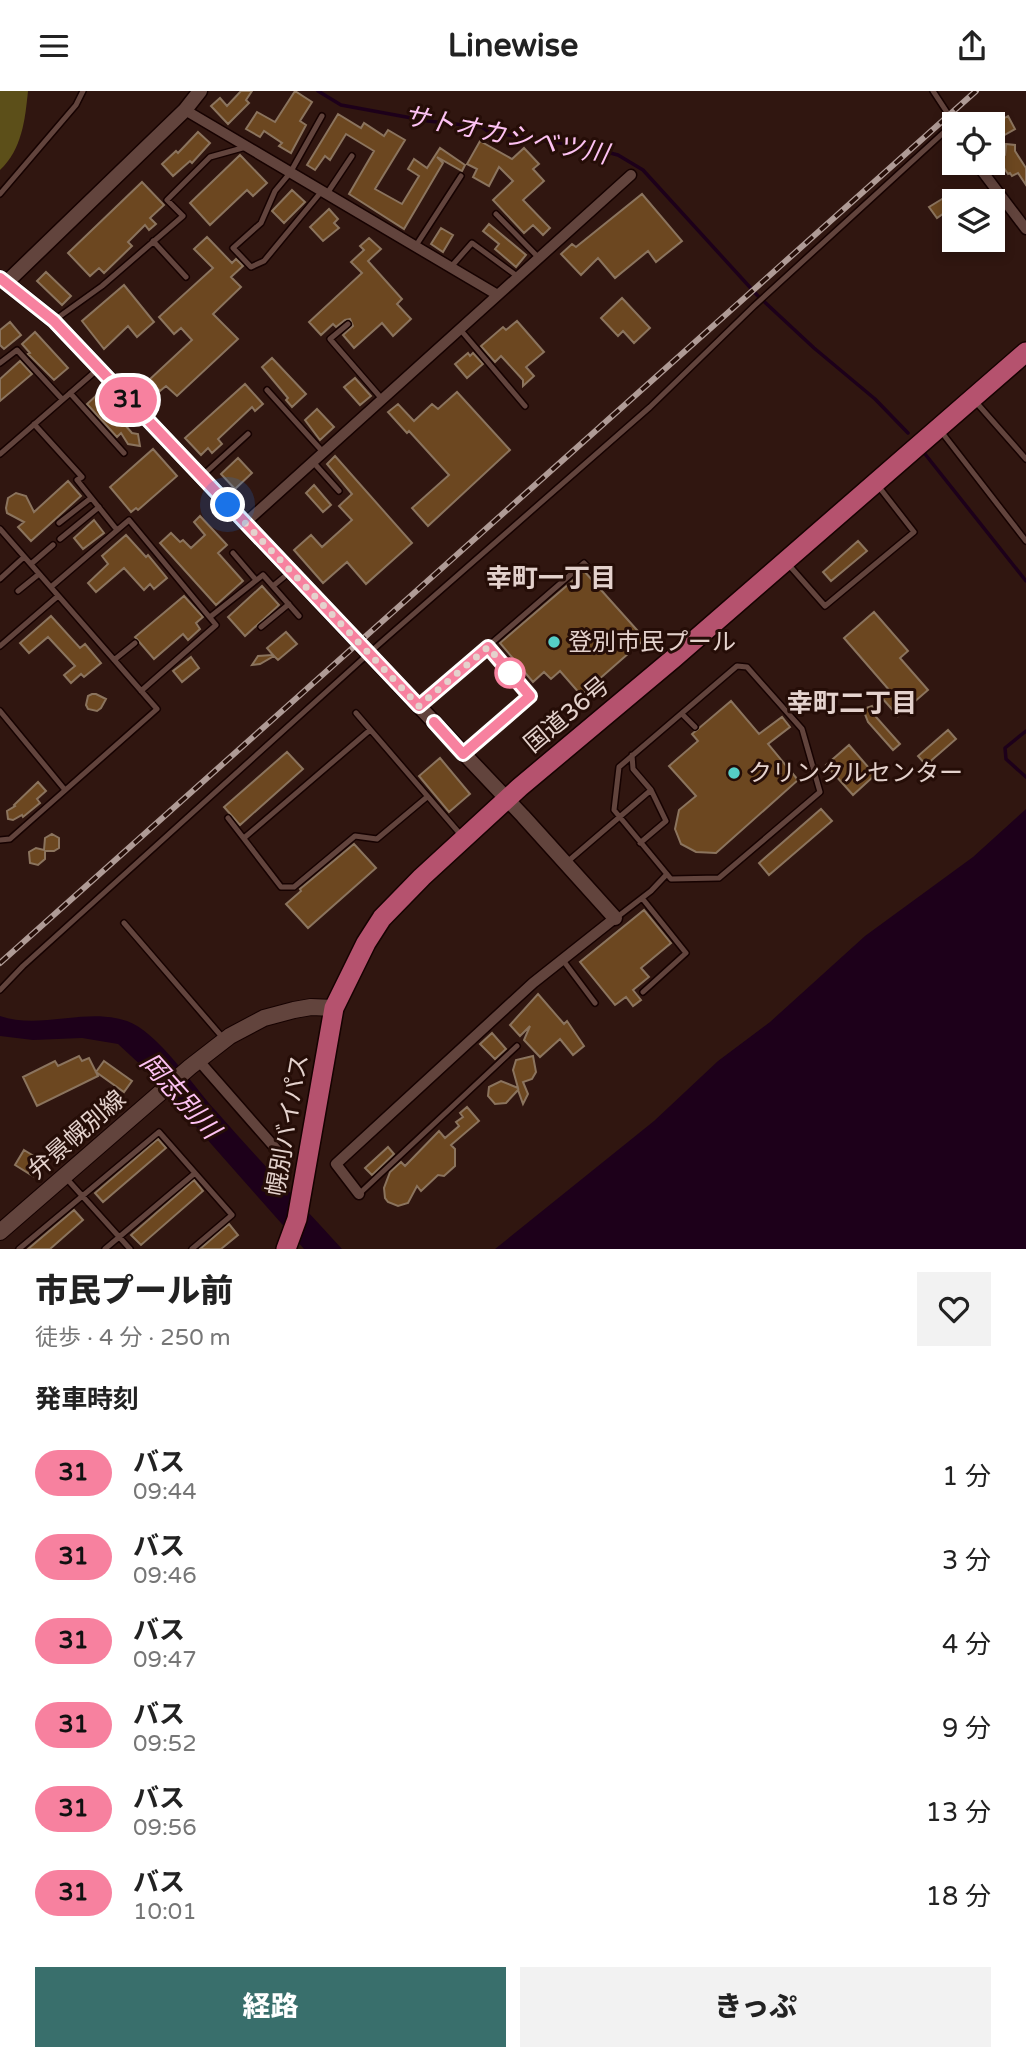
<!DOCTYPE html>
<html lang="ja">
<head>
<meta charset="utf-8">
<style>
  :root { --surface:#fff; --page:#f2f2f2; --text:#222; --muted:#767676; --accent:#396f6c }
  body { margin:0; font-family:"Varela Round","Noto Sans JP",sans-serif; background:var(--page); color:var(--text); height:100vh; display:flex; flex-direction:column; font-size:26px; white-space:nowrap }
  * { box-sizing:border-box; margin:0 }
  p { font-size:23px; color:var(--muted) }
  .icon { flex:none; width:38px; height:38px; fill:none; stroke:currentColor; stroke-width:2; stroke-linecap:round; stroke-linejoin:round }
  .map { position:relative; height:1158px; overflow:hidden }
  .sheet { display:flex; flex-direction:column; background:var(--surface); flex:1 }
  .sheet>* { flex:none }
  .badge { padding:0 14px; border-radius:23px; font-size:24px; line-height:46px }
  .buttons { position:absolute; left:942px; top:21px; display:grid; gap:14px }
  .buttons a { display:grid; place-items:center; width:63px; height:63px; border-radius:0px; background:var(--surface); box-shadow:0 4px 10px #0003; font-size:35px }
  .you { position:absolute; width:35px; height:35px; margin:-18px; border:5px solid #fff; border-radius:50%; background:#1a73e8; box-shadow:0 0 0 10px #1a73e833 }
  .map>.badge { position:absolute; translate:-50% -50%; box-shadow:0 0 0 4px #fff }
  h2 { padding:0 35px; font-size:26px; line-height:63px }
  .round { display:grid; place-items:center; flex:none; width:74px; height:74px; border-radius:0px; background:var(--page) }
  .summary { display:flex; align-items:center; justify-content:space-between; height:119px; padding:0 35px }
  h1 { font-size:33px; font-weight:800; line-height:52px }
  .primary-button { display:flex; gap:14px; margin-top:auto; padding:14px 35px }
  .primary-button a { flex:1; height:80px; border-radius:0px; background:var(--accent); color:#fff; font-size:28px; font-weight:800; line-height:80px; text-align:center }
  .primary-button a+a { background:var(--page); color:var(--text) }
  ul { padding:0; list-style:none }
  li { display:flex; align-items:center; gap:21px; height:84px; padding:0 35px }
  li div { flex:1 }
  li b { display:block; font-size:26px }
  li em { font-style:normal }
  li .badge { min-width:77px; font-weight:700; text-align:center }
  header { display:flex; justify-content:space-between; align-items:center; height:91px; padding:0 35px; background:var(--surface); font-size:32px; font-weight:800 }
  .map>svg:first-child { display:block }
</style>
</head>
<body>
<header><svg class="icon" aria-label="menu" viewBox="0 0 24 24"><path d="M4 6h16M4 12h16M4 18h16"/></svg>Linewise<svg class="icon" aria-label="share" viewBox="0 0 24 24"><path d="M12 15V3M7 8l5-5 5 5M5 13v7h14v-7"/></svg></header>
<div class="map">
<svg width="1026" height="1158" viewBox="0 0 1026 1158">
  <rect width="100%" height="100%" fill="#301610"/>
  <path fill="#5c4f19" d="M0 0H28C25 29 22 58 0 79Z"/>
  <path fill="#1d001a" d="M1026 718V1158H495L654 1030 718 970 770 931 865 845 973 766Z
    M0 925C41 939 85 916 127 930 157 940 194 996 216 1020 257 1067 300 1112 342 1158H304L145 978 118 953 82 947 33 949 0 945Z"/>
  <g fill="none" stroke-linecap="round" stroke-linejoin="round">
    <path stroke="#1d001a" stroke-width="3.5" d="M318 0 341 14 428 30 482 36 489 41 591 57 618 64 643 79 757 204 814 257 875 308 908 342
      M925 363 1026 490
      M1026 640 1005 657 1006 668 1026 686"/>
  </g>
  <path fill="#6c4720" stroke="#8b745e" stroke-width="2" d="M241 0H252L246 9 249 12 228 33 211 15 220 7 227 15Z
    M295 0 312 11 300 30 306 34 291 62 279 55 282 52 264 40 260 46 246 38 257 21 275 31Z
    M338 23 361 37 364 32 384 45 388 39 405 49 375 98 402 113 419 85 408 78 414 68 427 77 440 57 465 74 462 80 437 66 443 72 404 138 349 103 374 60 346 43 330 69 325 65 315 79 307 74Z
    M1008 25 1015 38 992 51V34Z
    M198 41 210 52 192 72 190 70 173 85 162 73 176 60 178 62Z
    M480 50 512 68 524 57 539 73 533 78 544 90 523 109 550 137 543 144 533 134 524 142 493 109 513 90 499 76 489 95 473 86 477 78 467 73Z
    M1006 53 1015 54V60L1026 77V94L1018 82 1012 85 1010 82 1008 83 998 68 1005 64Z
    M240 64 267 92 253 105 247 99 210 134 190 112Z
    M142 91 164 114 150 127 156 133 149 139 145 134 128 151 132 155 104 182 99 177 90 185 68 162Z
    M292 99 305 111 284 132 272 120Z
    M642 103 682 150 656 171 648 160 615 187 598 167 581 184 561 163 572 153 576 156Z
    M947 105 954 115 937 127 929 116Z
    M329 118 338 128 334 132 339 137 323 150 310 136Z
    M489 133 526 164 516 176 495 158 499 153 483 140Z
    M441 137 453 144 443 161 431 153Z
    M207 146 232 172 236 168 243 175 231 186 241 196 213 223 238 248 177 305 166 295 160 300 149 289 192 249 181 237 174 243 159 226 213 177 194 158Z
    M369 147 381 158 368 170 402 208 397 213 411 228 393 245 382 232 354 257 343 244 353 235 350 228 345 229 336 236 333 233 321 244 309 231 362 182 351 171 364 159 360 155Z
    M46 181 71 205 62 214 37 190Z
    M124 194 154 231 137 246 128 235 104 258 82 230Z
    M622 207 650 237 634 252 623 240 618 245 601 227Z
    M517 230 544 261 526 276 534 285 523 295V289L501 265 495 271 481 255 503 236 506 239Z
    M10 231 21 244 4 258 0 254V239Z
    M35 241 68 277 54 289 28 263 30 262 22 253Z
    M468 262 470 265 473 262 483 273 467 287 455 273Z
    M272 267 306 303 292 316 286 309 288 307 262 276Z
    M20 270 32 283 0 310V288Z
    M355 287 371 305 360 314 344 296Z
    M245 293 263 313 255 320 252 316 218 348 222 353 212 362 208 357 201 364 185 347Z
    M457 301 510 359 428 435 412 417 449 384 409 340 407 342 388 321 398 313 414 330 432 313 438 318Z
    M98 303 132 342 138 343 140 355 128 353 121 342 117 346 87 313Z
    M317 318 334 336 320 349 305 329Z
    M153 358 177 385 138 419 136 417 131 421 110 396Z
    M335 365 412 452 366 493 347 471 323 492 294 459 311 444 322 456 352 429 339 415 352 403 327 373Z
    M238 367 252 382 235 398 221 383Z
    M68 390 81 405 31 450 18 436 24 431 7 422 6 417 8 407 16 402 26 405 34 421Z
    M314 394 331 414 323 421 306 402Z
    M200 425 227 454 218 462 243 490 216 514 160 452 171 442 180 451 183 449 191 457 205 444 194 431Z
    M94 429 104 442 83 458 74 447Z
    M126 444 146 466 148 464 167 487 154 498 150 493 144 499 124 477 96 501 88 492 108 473 102 465Z
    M858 450 867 460 831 490 823 481Z
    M584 480 645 548 581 604 560 580 551 588 544 581 533 591 500 552Z
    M262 495 279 514 245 545 228 526Z
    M184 505 203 526 196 532 200 538 188 549 183 543 154 568 135 546Z
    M874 521 908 560 900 567 928 599 898 625 882 607 890 600 844 547Z
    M51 525 80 557 85 553 101 572 84 586 81 583 71 592 64 584 75 575 48 546 29 562 20 552Z
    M286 541 297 553 278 569 274 565 260 573 252 574 258 565 273 564 267 557Z
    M191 566 199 577 182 591 173 580Z
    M92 603H96L106 608 101 617 97 620 88 618 86 614 88 605Z
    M731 610 759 643 782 626 790 636 768 653 798 689 716 762 696 761 681 753 675 738 679 719 696 705 669 675 698 650 692 643Z
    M872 615 876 626 900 653 893 659 868 631 863 618Z
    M948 639 956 648 926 674 918 665Z
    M849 654 875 684 853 704 826 674Z
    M287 661 303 678 240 734 224 716Z
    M440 667 470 703 449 721 419 685Z
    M38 691 46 700 37 708 40 712 23 726 22 724 13 729 8 728 7 720 15 715 14 714Z
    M821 718 832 730 769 784 759 772Z
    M52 743 59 747V757L54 760H45V768L38 774 30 772 29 761 36 757 44 759 45 747Z
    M354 753 376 777 308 837 286 813 301 800 300 798Z
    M644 819 671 852 641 877 649 886 633 899 641 909 633 915 626 906 615 914 580 871Z
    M538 903 564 933 567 930 584 955 573 964 560 948 540 966 524 949 530 935 520 945 510 934Z
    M492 942 506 958 495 968 480 953Z
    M79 965 82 970 89 967 98 985 37 1015 23 986 55 970 58 975Z
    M533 965 536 981 532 988 523 991 528 1003 523 1013 518 999 506 1012 495 1013 488 1005 489 996 501 990 518 997 513 979 516 969Z
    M104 970 132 990 124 1001 96 981Z
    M467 1016 479 1030 451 1054 455 1058V1075L444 1085 438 1084 421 1100 417 1095 408 1112 398 1115 388 1111 385 1107 384 1097 390 1081 401 1071 405 1075 439 1040 445 1047 459 1035 456 1031 463 1026 460 1022Z
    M158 1048 166 1057 103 1111 95 1102Z
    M388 1056 394 1063 372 1084 365 1077Z
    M24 1059 42 1070 33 1085 15 1074Z
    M194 1089 203 1100 141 1154 131 1144Z
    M74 1119 83 1129 50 1158H28Z
    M229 1133 238 1144 221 1158H200Z"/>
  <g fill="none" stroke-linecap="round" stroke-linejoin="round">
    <defs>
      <path id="service" d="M321 101 264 170 251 176 233 157 261 132 275 100 290 82 322 25
        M0 103 76 14 83 0
        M326 104 352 65
        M496 123 538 166
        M153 150 186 186
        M415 156 461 85
        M450 177 472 152 517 185
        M56 228 102 195 183 125 167 109 210 66 246 56
        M348 233 330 248 382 308
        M459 237 525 315
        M0 272 17 259 62 308
        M267 299 323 361
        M70 302 124 362
        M975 310 1026 368
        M34 333 82 386 77 389 117 439
        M940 339 1026 450
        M0 363 98 278
        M313 371 339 400
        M203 384 248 343
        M59 432 91 407
        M0 438 157 618 10 748 0 749
        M60 448 99 416
        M233 462 256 489
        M31 473 53 454
        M788 473 825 515 914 441 879 396
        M0 488 24 466
        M273 495 284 486
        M51 496 129 429 216 534 141 600
        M18 500 39 483
        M210 526 263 484 299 525
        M261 536 289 513
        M0 555 58 505
        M114 569 135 552
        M737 575 747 576 802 638 820 701 719 787 671 788 614 719 619 676Z
        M419 615 584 472 607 496
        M0 620 65 699
        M356 622 461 744
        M682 623 695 636
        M465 661 530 605 488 556
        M632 664 633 678 651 699 666 730 640 752
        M228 727 281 796H294L355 745 377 748 427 706
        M244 747 370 639
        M566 772 651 699
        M642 807 686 862 643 901
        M616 827 651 800 667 783
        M124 832 223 947
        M562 868 595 912
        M0 899 23 875 377 555 650 316 754 215 954 32 933 0
        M67 1088 130 1158
        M359 1103 517 955
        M19 1158 159 1041 232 1124 192 1158
        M105 1158 195 1082"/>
      <path id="minor" d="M185 19 496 203
        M954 32 955 33
        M976 72 1026 138
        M245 432 631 84
        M199 970 277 1059
        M359 1103 336 1073 533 892 615 827"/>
      <path id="tertiary" d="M0 187 54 230 523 725 615 827
        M7 191 185 19 200 0"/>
      <path id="secondary" d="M0 1141 190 976 230 945 264 927 294 919 311 916 334 917"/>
      <path id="trunk" d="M286 1158 297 1128 334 917 366 852 382 827 422 786 520 696 674 567 1026 261"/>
    </defs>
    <use href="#service" stroke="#160201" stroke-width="8"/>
    <use href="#minor" stroke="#160201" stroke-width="13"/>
    <use href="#tertiary" stroke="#160201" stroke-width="17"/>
    <use href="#secondary" stroke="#160201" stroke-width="18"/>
    <use href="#trunk" stroke="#160201" stroke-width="22"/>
    <use href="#service" stroke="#62443d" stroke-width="5"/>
    <use href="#minor" stroke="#62443d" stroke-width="10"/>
    <use href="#tertiary" stroke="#62443d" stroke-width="14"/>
    <use href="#secondary" stroke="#62443d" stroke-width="16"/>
    <use href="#trunk" stroke="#b5526e" stroke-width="19"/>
    <defs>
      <path id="rail" d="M0 872 976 0"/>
    </defs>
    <use href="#rail" stroke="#af9b96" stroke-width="6"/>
    <use href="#rail" stroke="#250d07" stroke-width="3.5" stroke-dasharray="10" stroke-linecap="butt"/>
  </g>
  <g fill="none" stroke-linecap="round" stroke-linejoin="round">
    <defs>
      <path id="line" d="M0 187 54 230 419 615 488 556 530 605 463 663 434 631"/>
    </defs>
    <use href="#line" stroke="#fff" stroke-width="16"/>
    <use href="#line" stroke="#f7819f" stroke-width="10"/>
    <path stroke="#e4d2cd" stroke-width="7" stroke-dasharray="0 12.6" d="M228 414 419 615 488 556 516 589 510 582"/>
  </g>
  <g fill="#55cec6" stroke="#250d07" stroke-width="2.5">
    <circle cx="554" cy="551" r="7"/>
    <circle cx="734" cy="682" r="7"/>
  </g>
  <circle fill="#fff" stroke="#f7819f" stroke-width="3.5" cx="510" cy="582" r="14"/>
  <g text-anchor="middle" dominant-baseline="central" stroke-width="6" stroke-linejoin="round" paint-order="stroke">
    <g font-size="24" fill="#e4d2cd" stroke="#250d07" text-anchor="start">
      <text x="568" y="551">登別市民プール</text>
      <text x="748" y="682">クリンクルセンター</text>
    </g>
    <g font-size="24" fill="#e4d2cd" stroke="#250d07">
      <text transform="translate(567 624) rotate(-40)">国道36号</text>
      <text transform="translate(288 1034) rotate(-80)">幌別バイパス</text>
      <text transform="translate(77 1044) rotate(-41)">弁景幌別線</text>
    </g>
    <g font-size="26" font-style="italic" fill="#fdc2f3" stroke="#250d07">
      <text transform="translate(506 44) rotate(11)">サトオカシベツ川</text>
      <text transform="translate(180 1005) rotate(48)">岡志別川</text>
    </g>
    <g font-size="26" font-weight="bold" fill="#e4d2cd" stroke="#250d07">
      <text x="551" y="487">幸町一丁目</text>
      <text x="852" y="612">幸町二丁目</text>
    </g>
  </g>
</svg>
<div class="buttons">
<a><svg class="icon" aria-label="locate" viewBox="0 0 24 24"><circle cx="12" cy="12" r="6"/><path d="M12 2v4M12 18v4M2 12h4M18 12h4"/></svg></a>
<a><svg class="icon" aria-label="layers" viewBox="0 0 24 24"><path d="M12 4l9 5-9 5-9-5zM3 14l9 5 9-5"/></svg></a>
</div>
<div class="you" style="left:228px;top:414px"></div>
<b class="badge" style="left:128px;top:309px;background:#f7819f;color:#111">31</b>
</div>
<section class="sheet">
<div class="summary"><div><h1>市民プール前</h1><p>徒歩 · 4 分 · 250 m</p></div><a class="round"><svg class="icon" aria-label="heart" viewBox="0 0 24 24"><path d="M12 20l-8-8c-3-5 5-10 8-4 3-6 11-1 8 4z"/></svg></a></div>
<h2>発車時刻</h2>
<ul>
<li><span class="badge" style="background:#f7819f;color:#111">31</span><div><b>バス</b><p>09:44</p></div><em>1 分</em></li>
<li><span class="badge" style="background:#f7819f;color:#111">31</span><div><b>バス</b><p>09:46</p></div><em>3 分</em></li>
<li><span class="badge" style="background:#f7819f;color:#111">31</span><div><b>バス</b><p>09:47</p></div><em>4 分</em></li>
<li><span class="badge" style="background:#f7819f;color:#111">31</span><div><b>バス</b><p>09:52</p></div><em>9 分</em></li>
<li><span class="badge" style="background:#f7819f;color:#111">31</span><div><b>バス</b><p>09:56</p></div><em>13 分</em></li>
<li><span class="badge" style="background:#f7819f;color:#111">31</span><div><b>バス</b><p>10:01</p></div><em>18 分</em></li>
</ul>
<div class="primary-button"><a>経路</a><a>きっぷ</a></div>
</section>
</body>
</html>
